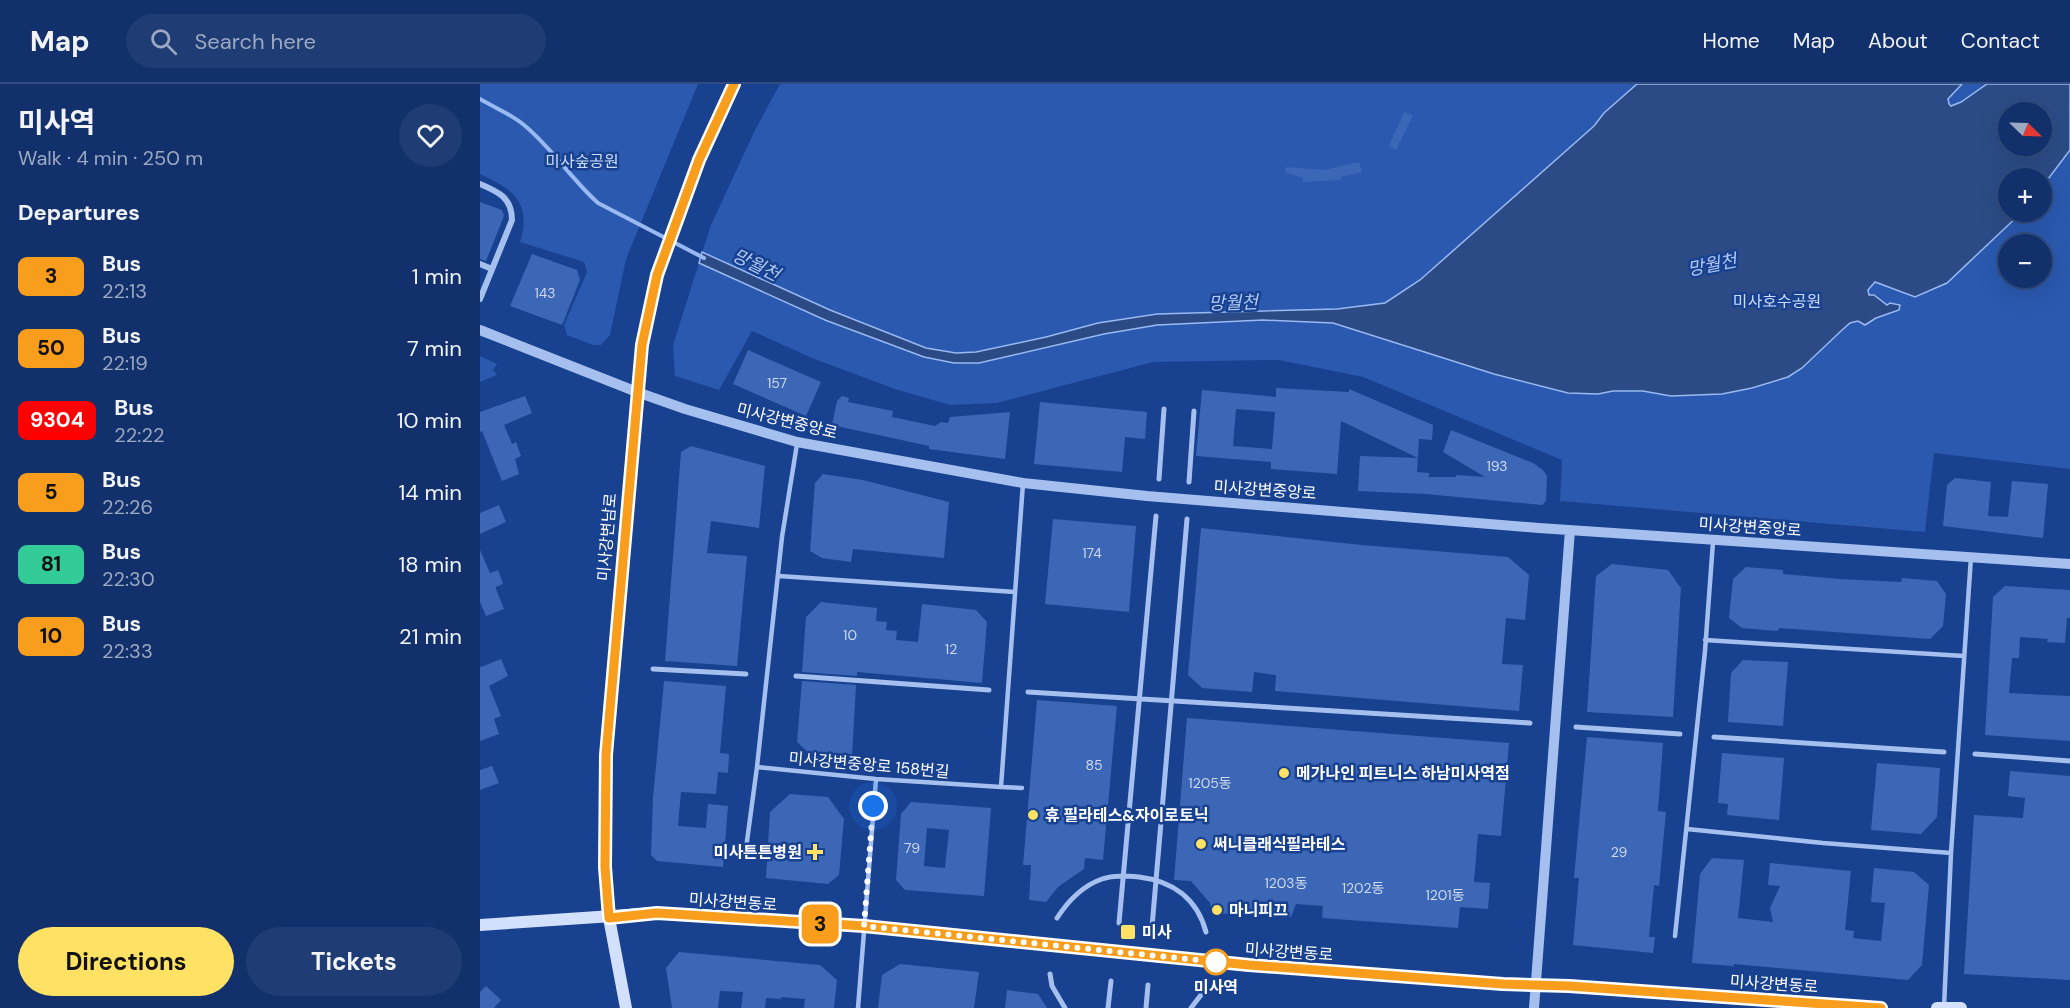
<!DOCTYPE html>
<html lang="en">
<head>
<meta charset="utf-8">
<style>
  :root { --surface:#12316c; --page:#1f3d74; --text:#f1f3f6; --muted:#9ca9c2; --line:#314c7f; --accent:#ffe164 }
  body { margin:0; font-family:"DM Sans","Noto Sans KR",sans-serif; background:var(--page); color:var(--text); height:100vh; display:flex; flex-direction:column; font-size:22px; white-space:nowrap }
  * { box-sizing:border-box; margin:0 }
  p { font-size:20px; color:var(--muted) }
  .icon { flex:none; width:33px; height:33px; fill:none; stroke:currentColor; stroke-width:2; stroke-linecap:round; stroke-linejoin:round }
  .map { position:relative; flex:1; overflow:hidden }
  .panel { display:flex; flex-direction:column; background:var(--surface); width:480px }
  .panel>* { flex:none }
  .badge { padding:0 12px; border-radius:9px; font-size:21px; line-height:39px }
  .needle { width:39px; rotate:113deg }
  .controls { position:absolute; left:1518px; top:18px; display:grid; gap:12px }
  .controls a { display:grid; place-items:center; width:54px; height:54px; border-radius:50%; background:var(--surface); box-shadow:0 6px 24px #0002,0 0 0 2px var(--line); font-size:30px }
  .you { position:absolute; width:30px; height:30px; margin:-15px; border:4px solid #fff; border-radius:50%; background:#1a73e8; box-shadow:0 0 0 9px #1a73e833 }
  .map>.badge { position:absolute; translate:-50% -50%; box-shadow:0 0 0 3px #fff }
  h2 { padding:0 18px; font-size:22px; line-height:54px }
  .round { display:grid; place-items:center; flex:none; width:63px; height:63px; border-radius:32px; background:var(--page) }
  .headline { display:flex; align-items:center; justify-content:space-between; height:102px; padding:0 18px }
  h1 { font-size:28px; font-weight:700; line-height:45px }
  .button { display:flex; gap:12px; margin-top:auto; padding:12px 18px }
  .button a { flex:1; height:69px; border-radius:36px; background:var(--accent); color:#111; font-size:24px; font-weight:700; line-height:69px; text-align:center }
  .button a+a { background:var(--page); color:var(--text) }
  ul { padding:0; list-style:none }
  li { display:flex; align-items:center; gap:18px; height:72px; padding:0 18px }
  li div { flex:1 }
  li b { display:block; font-size:22px }
  li em { font-style:normal }
  li .badge { min-width:66px; font-weight:700; text-align:center }
  header { display:flex; align-items:center; gap:36px; box-sizing:border-box; height:84px; padding:0 30px; background:var(--surface); border-bottom:2px solid var(--line) }
  header strong { font-size:28px }
  nav { display:flex; gap:33px; margin-inline-start:auto; font-size:21px }
  .search { width:420px; height:54px; background:var(--page); display:flex; align-items:center; gap:15px; box-sizing:border-box; padding:0 21px; border-radius:33px; color:var(--muted); font-size:22px }
  main { display:flex; flex:1; min-height:0 }
  .map>svg:first-child { display:block }
</style>
</head>
<body>
<header>
<strong>Map</strong>
<div class="search"><svg class="icon" aria-label="search" viewBox="0 0 24 24"><circle cx="10" cy="10" r="6"/><path d="M15 15l6 6"/></svg>Search here</div>
<nav><a>Home</a><a>Map</a><a>About</a><a>Contact</a></nav>
</header>
<main>
<section class="panel">
<div class="headline"><div><h1>미사역</h1><p>Walk · 4 min · 250 m</p></div><a class="round"><svg class="icon" aria-label="heart" viewBox="0 0 24 24"><path d="M12 20l-8-8c-3-5 5-10 8-4 3-6 11-1 8 4z"/></svg></a></div>
<h2>Departures</h2>
<ul>
<li><span class="badge" style="background:#f99d1c;color:#111">3</span><div><b>Bus</b><p>22:13</p></div><em>1 min</em></li>
<li><span class="badge" style="background:#f99d1c;color:#111">50</span><div><b>Bus</b><p>22:19</p></div><em>7 min</em></li>
<li><span class="badge" style="background:#f00;color:#fff">9304</span><div><b>Bus</b><p>22:22</p></div><em>10 min</em></li>
<li><span class="badge" style="background:#f99d1c;color:#111">5</span><div><b>Bus</b><p>22:26</p></div><em>14 min</em></li>
<li><span class="badge" style="background:#3c9;color:#111">81</span><div><b>Bus</b><p>22:30</p></div><em>18 min</em></li>
<li><span class="badge" style="background:#f99d1c;color:#111">10</span><div><b>Bus</b><p>22:33</p></div><em>21 min</em></li>
</ul>
<div class="button"><a>Directions</a><a>Tickets</a></div>
</section>
<div class="map">
<svg width="1590" height="924" viewBox="0 0 1590 924">
  <rect width="100%" height="100%" fill="#184190"/>
  <path fill="#2a59af" fill-rule="evenodd" d="M0 0H218L146 175 130 251 121 261H113L87 251 84 241 107 188 104 178 40 158C52 119 33 105 0 90Z
    M300 0H1590V385L1454 369 1445 448 1080 417 1082 376 883 293 799 276 673 278 517 319 470 321 415 305 332 274 272 247 239 306 195 292 193 261 231 141 275 46ZM1528 28H1562V62H1528ZM1528 94H1562V128H1528ZM1528 160H1562V194H1528Z
    M0 272 17 280 13 286 17 291 0 298Z"/>
  <path fill="#2c4b86" stroke="#98b9f2" stroke-width="1.5" fill-rule="evenodd" d="M1157 0H1482L1468 15 1469 20 1471 22 1481 18 1507 0H1590V66L1562 103V94H1528V128H1542L1467 199 1435 213 1395 198 1388 206 1389 211H1394L1407 221 1410 219 1420 221 1419 226 1396 234 1385 241 1378 237 1370 239 1361 247 1322 284 1308 293 1272 304 1242 310 1191 312 1163 307H1133L1118 310 1088 309 1014 290 853 239 783 236 677 241 624 250 499 279H474L444 273 345 236 219 179 222 168 350 226 446 264 476 269 496 268 566 253 618 239 677 230 857 225 905 219 940 196 1114 42 1124 29ZM1528 28H1562V62H1528Z"/>
  <g fill="none" stroke-linecap="round" stroke-linejoin="round">
    <path stroke="#98b9f2" stroke-width="4" d="M0 15C15 24 31 30 44 41 72 64 91 95 118 119L224 174"/>
  </g>
  <path fill="#3c67b7" fill-rule="evenodd" d="M924 28 933 31 916 66 909 62Z
    M879 78 882 88 861 93V96L823 98V94L805 88 806 83 844 86Z
    M0 118 22 126 24 132 6 177 0 175Z
    M52 170 97 186 100 196 82 241 30 222Z
    M268 266 341 298 326 332 253 300Z
    M796 304 869 308V305L953 341 952 356 939 355 937 388 949 389V395L950 393H976V391L1005 393 963 368 971 346 1053 379 1063 386 1067 392 1066 417 1062 421 946 410 878 407 880 372 938 374 861 337 857 390 791 385V378L716 372 722 306 796 313ZM756 325 795 328 792 365 753 362Z
    M45 312 52 329 24 341 32 360 36 358 41 372 35 375 39 390 22 397 2 347 0 348V328Z
    M362 312 369 314 368 318 413 327 412 333 455 342 461 338 468 339 470 333 530 328 525 375 449 365V362L352 341 357 317Z
    M560 318 667 328 665 355 645 353 642 388 554 380Z
    M211 362 285 382 279 444 231 437 227 469 267 472 257 582 185 577 201 368Z
    M343 390 383 396 469 418 464 474 373 465 371 478 342 474 330 467 335 399Z
    M1475 394 1511 398 1508 432 1528 433 1532 397 1568 400 1563 454 1463 442 1467 401Z
    M19 421 26 438 0 450V429Z
    M573 435 656 442 649 528 565 520Z
    M721 444 882 461 1028 473 1049 491 1045 536 1026 534 1022 580 1043 581 1039 627 795 607 796 591 774 588 772 608 722 604 708 591Z
    M0 466 10 489 18 486 23 500 16 503V505L24 525 6 532 0 518Z
    M1132 480 1188 486 1201 504 1193 633 1107 628 1116 492Z
    M1266 483 1303 486V490L1359 495 1421 498 1422 494 1457 497 1466 510 1463 542 1450 555 1299 544 1298 547 1262 544 1249 534 1253 495Z
    M1525 502 1590 506V534H1587L1585 559 1567 558 1568 555 1540 553 1539 574H1532L1529 609 1590 612V657L1505 651 1513 513Z
    M341 518 397 524 396 537 407 538 406 546 417 547 416 556 438 558 442 520 496 526 507 538 502 599 377 588V592L322 588 326 533Z
    M21 575 28 592 9 602 21 632 14 635 19 650 0 657V582L1 583Z
    M1263 576 1308 578 1303 642 1248 638 1251 589Z
    M184 597 246 602 240 669 249 670 248 689 238 688 236 710 201 708 198 742 226 744 228 720 248 722 243 783 177 777 171 771 173 714Z
    M322 597 376 601 372 672 330 670 317 658Z
    M557 616 637 622 623 776 605 774 604 785 578 803 566 818 549 816 551 781H543Z
    M707 634 1029 659 1021 752 998 750 994 798 1010 799 1008 825 980 823 978 844 842 834 843 822 816 820 811 833 732 829 730 819 711 797 694 796Z
    M1107 653 1183 659 1178 727 1186 728 1179 802 1174 801 1169 853H1175L1173 869 1093 861 1099 794H1094Z
    M1242 669 1304 674 1299 736 1247 731 1248 720 1238 719Z
    M1397 679 1460 684 1457 733 1441 750 1391 746Z
    M12 682 19 699 0 706V686Z
    M1530 687 1590 692V896L1484 890 1494 731 1543 734 1545 714 1528 712Z
    M310 710 348 713 364 735 359 791 348 800 286 794 290 728Z
    M431 718 511 724 504 812 425 806 416 796 421 730ZM447 744 469 746 465 784 444 782Z
    M1232 774 1264 776 1258 834 1293 838 1290 824 1300 802 1288 801 1290 779 1371 787 1365 846 1374 847 1373 854 1401 857 1405 819 1391 818 1394 784 1434 788 1449 801 1442 881 1428 896 1254 880V882L1212 879 1220 790Z
    M199 868 340 881 357 896 354 924H324L325 915 301 913V915L286 914 285 924H261L263 908 240 907 238 924H192L186 884Z
    M420 880 499 888 494 924H398L402 891Z
    M6 902 21 916 14 924H0V908Z
    M527 906 558 910 567 924H525Z"/>
  <g fill="none" stroke-linecap="round" stroke-linejoin="round">
    <path stroke="#a5c0ef" stroke-width="4.5" d="M317 360 302 453 277 683 396 695 521 703 543 399
      M299 492 535 508
      M1225 556 1484 572
      M521 703 542 704
      M1207 745 1343 759 1471 769
      M265 772 277 683
      M1195 852 1225 567 1233 458
      M1464 923 1471 769 1491 473
      M378 924 396 695"/>
    <path stroke="#a5c0ef" stroke-width="5" d="M679 395 684 325
      M709 398 714 327
      M173 585 266 590
      M316 592 509 606
      M548 608 1050 639
      M1096 643 1200 650
      M1234 653 1464 668
      M1495 670 1590 677
      M577 834C588 817 602 802 622 795 634 791 647 792 659 793 692 797 717 814 726 848
      M639 839 676 432
      M672 843 707 435
      M570 890 572 902 585 924
      M628 924 631 897
      M666 924 668 901
      M711 924 724 907"/>
    <path stroke="#a5c0ef" stroke-width="6" d="M0 100C19 108 32 114 32 136L0 215
      M0 180 12 185"/>
    <path stroke="#a5c0ef" stroke-width="10" d="M0 246 157 308 205 325 317 358 543 399 667 412 1059 444 1590 480
      M1054 924 1090 446"/>
    <path stroke="#d3e0fb" stroke-width="12" d="M0 841 177 829 384 842 769 881 1023 900 1089 902 1401 924
      M146 924 129 834 125 783 126 671 162 261 177 191 219 76 254 0
      M1457 924H1481"/>
  </g>
  <g fill="none" stroke-linecap="round" stroke-linejoin="round">
    <defs>
      <path id="line" d="M254 0 219 76 177 191 162 261 126 671 125 783 129 834 177 829 384 842 769 881 1023 900 1089 902 1401 924"/>
    </defs>
    <use href="#line" stroke="#fff" stroke-width="14"/>
    <use href="#line" stroke="#f99d1c" stroke-width="9"/>
    <path stroke="#fff" stroke-width="6" stroke-dasharray="0 10.8" d="M393 722 384 842 747 879 736 878"/>
  </g>
  <g fill="#ffe164" stroke="#184190" stroke-width="2">
    <circle cx="804" cy="689" r="6"/>
    <circle cx="553" cy="731" r="6"/>
    <circle cx="721" cy="760" r="6"/>
    <path d="M332 759h6v6h6v6h-6v6h-6v-6h-6v-6h6z"/>
    <circle cx="737" cy="826" r="6"/>
    <rect x="640" y="840" width="16" height="16" rx="3"/>
  </g>
  <circle fill="#fff" stroke="#f99d1c" stroke-width="3" cx="736" cy="878" r="12"/>
  <g text-anchor="middle" dominant-baseline="central" stroke-width="5" stroke-linejoin="round" paint-order="stroke">
    <g font-size="14" fill="#ced9ed">
      <text x="65" y="209">143</text>
      <text x="297" y="299">157</text>
      <text x="1017" y="382">193</text>
      <text x="612" y="469">174</text>
      <text x="370" y="551">10</text>
      <text x="471" y="565">12</text>
      <text x="614" y="681">85</text>
      <text x="730" y="699">1205동</text>
      <text x="432" y="764">79</text>
      <text x="1139" y="768">29</text>
      <text x="806" y="799">1203동</text>
      <text x="883" y="804">1202동</text>
      <text x="965" y="811">1201동</text>
    </g>
    <g font-size="16" fill="#ccddfb" stroke="#184190">
      <text x="102" y="77">미사숲공원</text>
      <text x="1297" y="217">미사호수공원</text>
    </g>
    <g font-size="16" fill="#fff" stroke="#184190">
      <text transform="translate(307 337) rotate(14)">미사강변중앙로</text>
      <text transform="translate(785 406) rotate(4)">미사강변중앙로</text>
      <text transform="translate(1270 443) rotate(4)">미사강변중앙로</text>
      <text transform="translate(127 453) rotate(-85)">미사강변남로</text>
      <text transform="translate(389 681) rotate(5)">미사강변중앙로 158번길</text>
      <text transform="translate(253 818) rotate(4)">미사강변동로</text>
      <text transform="translate(809 868) rotate(4)">미사강변동로</text>
      <text transform="translate(1294 900) rotate(4)">미사강변동로</text>
    </g>
    <g font-size="16" font-weight="bold" fill="#fff" stroke="#184190" text-anchor="start">
      <text x="816" y="689">메가나인 피트니스 하남미사역점</text>
      <text x="565" y="731">휴 필라테스&amp;자이로토닉</text>
      <text x="733" y="760">써니클래식필라테스</text>
      <text x="322" y="768" text-anchor="end">미사튼튼병원</text>
      <text x="749" y="826">마니피끄</text>
      <text x="662" y="848">미사</text>
    </g>
    <g font-size="16" font-weight="bold" fill="#fff" stroke="#184190">
      <text x="736" y="903">미사역</text>
    </g>
    <g font-size="18" font-style="italic" fill="#b1caf6" stroke="#184190">
      <text transform="translate(276 181) rotate(26)">망월천</text>
      <text transform="translate(1232 181) rotate(-11)">망월천</text>
      <text transform="translate(753 219) rotate(-2)">망월천</text>
    </g>
  </g>
</svg>
<div class="controls">
<a><svg class="needle" viewBox="-14 -14 28 28"><path d="M0-13l5 13h-10z" fill="#e53935"/><path d="M0 13l5-13h-10z" fill="#9ca9c2"/></svg></a>
<a>+</a>
<a>−</a>
</div>
<div class="you" style="left:393px;top:722px"></div>
<b class="badge" style="left:340px;top:840px;background:#f99d1c;color:#111">3</b>
</div>
</main>
</body>
</html>
